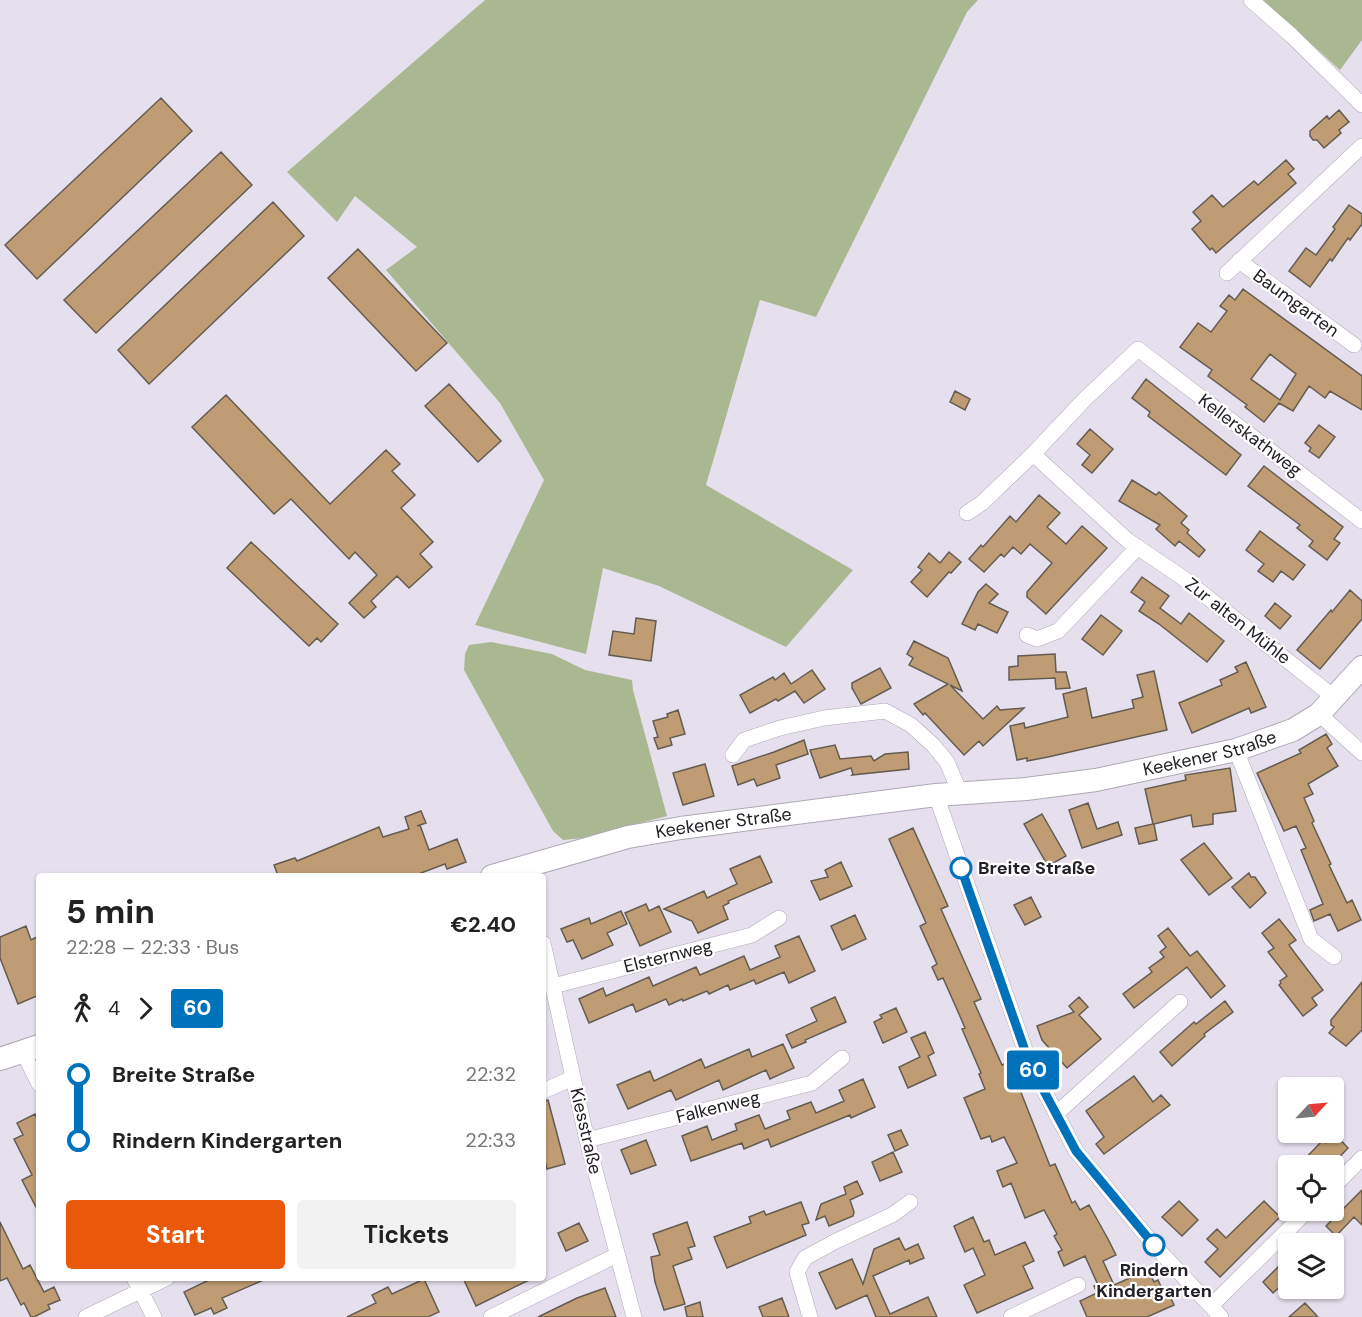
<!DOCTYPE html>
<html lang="en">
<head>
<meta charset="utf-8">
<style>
  :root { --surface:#fff; --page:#f2f2f2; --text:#222; --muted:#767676; --accent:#ea580c }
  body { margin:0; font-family:"DM Sans",sans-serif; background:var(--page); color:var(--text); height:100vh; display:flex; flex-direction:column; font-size:22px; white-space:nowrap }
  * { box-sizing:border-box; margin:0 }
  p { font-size:20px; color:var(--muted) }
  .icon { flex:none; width:33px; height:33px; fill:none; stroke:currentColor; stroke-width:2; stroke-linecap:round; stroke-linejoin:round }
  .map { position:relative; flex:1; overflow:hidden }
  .drawer { position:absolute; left:36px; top:873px; width:510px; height:408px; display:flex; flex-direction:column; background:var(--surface); border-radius:6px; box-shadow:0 2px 4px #0004 }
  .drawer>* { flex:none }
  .badge { padding:0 12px; border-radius:4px; font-size:21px; line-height:39px }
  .needle { width:39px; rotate:64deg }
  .tools { position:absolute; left:1278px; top:1077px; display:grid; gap:12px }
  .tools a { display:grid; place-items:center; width:66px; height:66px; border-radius:6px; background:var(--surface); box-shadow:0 2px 4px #0004; font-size:30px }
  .map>.badge { position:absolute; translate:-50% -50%; box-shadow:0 0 0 3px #fff }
  .legs { display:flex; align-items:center; gap:9px; height:66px; padding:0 30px; font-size:20px }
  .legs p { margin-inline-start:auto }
  .headline { display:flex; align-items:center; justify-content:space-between; height:102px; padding:0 30px }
  h1 { font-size:33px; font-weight:700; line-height:45px }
  .action { display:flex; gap:12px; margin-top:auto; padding:12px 30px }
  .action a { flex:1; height:69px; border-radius:6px; background:var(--accent); color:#fff; font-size:24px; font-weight:700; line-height:69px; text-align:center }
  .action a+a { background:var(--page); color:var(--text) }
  ul { padding:0 30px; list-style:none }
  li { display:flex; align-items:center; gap:21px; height:66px; font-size:22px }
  li i { display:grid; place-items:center; width:9px; height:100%; margin:0 8px; background:currentColor }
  li i::after { content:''; width:15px; height:15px; margin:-8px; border:4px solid; border-radius:50%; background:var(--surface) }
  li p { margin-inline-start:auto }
  li:first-child i { background:linear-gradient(#0000 50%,currentColor 0) }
  li:last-child i { background:linear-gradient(currentColor 50%,#0000 0) }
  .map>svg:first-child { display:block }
</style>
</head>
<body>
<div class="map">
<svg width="1362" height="1317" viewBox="0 0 1362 1317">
  <rect width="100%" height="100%" fill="#e6e0ee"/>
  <path fill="#aab892" d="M485 0H978L967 12 816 317 760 300 706 485 853 570 786 647 659 586 603 568 586 654 475 625 544 480 500 403 386 270 417 247 355 196 337 222 287 172Z
    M1263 0H1362V40L1340 70Z
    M491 642 552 654 585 670 632 680 633 690 667 816 583 838 563 840 553 831 464 670 465 654 469 645Z"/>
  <path fill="#bf9c74" stroke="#655c51" stroke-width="1.5" fill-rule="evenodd" d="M161 98 192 131 37 279 5 245Z
    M1339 110 1349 122 1339 130 1341 133 1324 148 1317 140H1313L1310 136V131L1327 116 1329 119Z
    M221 152 252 185 96 333 64 300Z
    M1286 160 1294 169 1288 174 1296 183 1216 253 1212 248 1210 250 1192 229 1201 221 1193 212 1212 195 1223 207 1254 181 1258 185Z
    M273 202 304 236 149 384 118 350Z
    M1349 205 1362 214V224L1350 240 1348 238 1332 261 1330 259 1310 287 1289 271 1306 248 1316 255 1335 229 1333 227Z
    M358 249 447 343 416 371 328 278Z
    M1243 289 1362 376V410L1330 391 1325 398 1309 386 1293 411 1279 403 1264 422 1245 407 1247 405 1208 376 1212 370 1180 347 1198 323 1211 332 1227 311 1220 306 1229 295 1235 300ZM1270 354 1296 374 1280 400 1251 379Z
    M1146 379 1241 455 1226 475 1148 416 1150 412 1132 398Z
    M449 384 501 441 478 462 425 406Z
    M955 391 970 399 965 410 950 402Z
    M226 395 330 504 386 450 400 464 392 471 415 495 401 508 433 542 420 554 432 567 409 588 397 576 371 601 376 607 364 618 349 603 377 575 355 552 349 559 291 499 274 514 192 427Z
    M1319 425 1335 437 1319 458 1309 451 1311 448 1305 443Z
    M1090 429 1113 449 1092 473 1082 465 1090 455 1077 444Z
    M1264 466 1343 527 1334 539 1340 543 1327 560 1309 546 1313 541 1297 528 1300 525 1248 486Z
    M1132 480 1156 495 1159 492 1187 516 1181 523 1189 530 1187 533 1205 550 1199 557 1179 541 1175 546 1156 529 1160 525 1119 501Z
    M1039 495 1060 513 1047 527 1066 544 1082 526 1107 548 1046 614 1027 597V592L1052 563 1030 544 1021 554 1013 547 1004 557 1001 554 984 572 969 559 981 545 983 547 1010 516 1016 522Z
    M1260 531 1305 565 1293 580 1281 571 1273 582 1258 571 1264 564 1246 550Z
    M251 542 338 624 321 642 317 638 309 646 227 568Z
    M949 552 961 562 951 573 949 572 927 597 911 582 922 570 918 567 929 553 940 563Z
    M1142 577 1169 596 1160 608 1181 624 1189 613 1224 641 1207 662 1159 624 1139 611 1145 602 1131 592Z
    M986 584 998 594 989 603 1008 612 997 633 978 624 975 630 962 624 978 592Z
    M1350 590 1362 601V619L1320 669 1297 650 1331 610 1332 612Z
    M1275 603 1291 616 1280 629 1265 616Z
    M1101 615 1122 631 1103 655 1082 639Z
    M636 618 656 621 651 661 609 655 613 631 634 634Z
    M914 641 948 658 962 691 950 685 983 719 997 706 1000 710 1024 708 983 746 979 741 964 755 925 713 923 715 914 704 948 684 909 665 913 658 907 654Z
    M1055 654 1056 672H1066L1070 688 1056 689 1055 678 1009 680V667L1018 666V656Z
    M1246 662 1266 707 1251 713 1249 708 1192 733 1179 703 1222 685 1220 680 1238 672 1235 667Z
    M880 668 891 688 861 704 852 688V683Z
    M812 670 825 689 804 703 795 691 778 701 776 699 750 713 740 695 773 677 775 680 784 673 791 684Z
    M1154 671 1167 730 1048 757 1027 761V758L1017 760 1010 726 1024 723 1025 728 1068 717 1063 694 1086 688 1092 718 1134 708 1132 700 1143 697 1137 675Z
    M678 710 685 734 670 738 672 745 658 749 654 738 658 737 653 721 668 717 667 714Z
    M1326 734 1332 744 1327 748 1338 766 1308 784 1313 794 1304 798 1314 821 1312 823 1331 864 1329 865 1347 903 1352 900 1361 920 1338 931 1330 914 1314 921 1310 910 1323 904 1301 850 1306 848 1296 826 1284 831 1257 773 1301 753 1299 750Z
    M804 740 808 754 776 765 780 778 757 786 754 779 738 785 732 766 774 752Z
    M835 745 840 759 871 756 874 761 885 754 908 752 909 769 852 775 853 774 851 768 820 778 810 750Z
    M705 764 714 796 683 805 673 773Z
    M1230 768 1236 811 1213 814V824L1193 827 1191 815 1154 824 1157 840 1139 844 1135 828 1153 824 1145 789 1186 780 1185 775Z
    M1088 803 1097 829 1118 822 1122 835 1082 848 1069 810Z
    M421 811 426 823 417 826 420 825 429 850 457 839 466 862 447 869 445 864 413 876H278L274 865 295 858 297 861 379 827 383 837 409 829 405 817Z
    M1042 814 1066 856 1048 866 1024 824Z
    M913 828 948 906 941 909 981 999 974 1002 1002 1065 1009 1062 1050 1166 1055 1164 1072 1203 1075 1201 1080 1210 1089 1205 1108 1239 1116 1255 1103 1261 1114 1285 1148 1270 1154 1282 1158 1280 1164 1293 1168 1291 1174 1305 1147 1317H1087L1080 1301 1097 1293 1094 1286 1098 1285 1085 1256 1064 1266 1058 1252 1062 1250 1054 1236 1057 1234 1044 1210 1025 1218 1011 1183 1003 1187 997 1171 1017 1163 1004 1137 992 1142 990 1136 981 1139 967 1105 964 1098 985 1089 979 1074 981 1073 962 1029 965 1028 959 1014 943 978 938 980 932 967 937 964 920 926 926 923 889 839Z
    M1204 843 1232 878 1209 895 1181 860Z
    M760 856 772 882 728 901 729 903 723 906 728 919 698 933 692 921 664 909 704 891 707 898 737 884 730 869Z
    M841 862 852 886 820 900 811 881 828 877 825 870Z
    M1249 873 1251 877H1255L1266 893 1250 908 1232 887Z
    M1031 897 1041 917 1025 925 1014 905Z
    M646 904 649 911 659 906 671 932 640 946 625 913Z
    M621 911 627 924 607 933 613 945 582 959 573 940 567 942 561 929 589 918 591 924Z
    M855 915 866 939 842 950 831 926Z
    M1279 919 1296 940 1289 945 1294 952 1323 990 1312 998 1317 1005 1303 1016 1279 985 1281 983 1280 981 1287 976 1268 952 1274 948 1262 933Z
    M26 926 31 940 39 936V995L18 1004 0 958V937Z
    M1168 928 1190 956 1197 951 1225 986 1211 998 1187 967 1134 1008 1123 994 1152 972 1149 968 1164 957 1160 952 1166 947 1158 936Z
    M799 936 815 971 789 983 784 972 756 984 754 980 730 990 728 985 709 994 707 991 683 1001 682 999 669 1005 666 999 636 1012 633 1004 589 1023 579 999 603 988 606 996 649 977 653 986 696 967 700 975 744 956 750 970 780 957 775 946Z
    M1362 982V1030L1346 1046 1329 1033 1334 1027 1331 1025V1020Z
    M835 997 846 1022 805 1040 806 1042 792 1048 786 1035 817 1021 811 1008Z
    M1079 997 1088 1007 1079 1015 1101 1039 1067 1068 1042 1040 1037 1026 1074 1012 1069 1006Z
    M1225 1001 1233 1012 1204 1034 1205 1036 1172 1066 1160 1052 1194 1022 1196 1024Z
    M896 1008 907 1032 883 1043 874 1022 882 1018 880 1015Z
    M925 1032 934 1053 928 1056 936 1075 908 1088 899 1067 920 1057 911 1038Z
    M783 1044 794 1068 770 1079 766 1070 723 1090 719 1080 676 1100 671 1090 628 1109 617 1085 650 1071 654 1081 701 1059 705 1068 749 1049 752 1057Z
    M1134 1076 1153 1102 1161 1095 1170 1105 1104 1154 1096 1144 1104 1137 1086 1111Z
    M863 1079 875 1107 851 1118 850 1115 771 1147 768 1139 744 1149 742 1143 691 1161 682 1136 707 1126 712 1140 737 1130 735 1124 759 1115 765 1129 790 1119 787 1111 811 1102 816 1113 844 1101 839 1090Z
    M548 1100 565 1164 547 1169 543 1154V1101Z
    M35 1114 39 1123V1213L22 1180 32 1175 14 1139 23 1135 17 1123Z
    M901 1130 908 1145 895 1151 888 1135Z
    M1335 1134 1348 1148 1331 1166H1298L1323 1140 1326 1143Z
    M646 1140 656 1165 631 1174 621 1150Z
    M893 1152 902 1172 880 1181 872 1162Z
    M857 1181 863 1194 850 1200 854 1212 853 1216 829 1226 825 1216 816 1220 821 1204 846 1194 844 1187Z
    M1362 1190V1225L1354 1217 1336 1236 1326 1226Z
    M1179 1201 1198 1220 1182 1236 1162 1217Z
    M1264 1201 1280 1217 1220 1277 1205 1262 1218 1249 1207 1239 1217 1229 1226 1238Z
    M801 1202 809 1223 802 1225 806 1235 727 1268 714 1237 751 1223 749 1217 764 1211 766 1215Z
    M973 1217 984 1242 989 1240 995 1255 1025 1242 1034 1261 1023 1266 1033 1288 977 1313 964 1285 985 1275 973 1248 965 1252 954 1226Z
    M0 1222 23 1269 30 1265 44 1292 54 1287 60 1300 48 1305 50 1309 34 1317H31L24 1303 21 1305 7 1278 0 1281Z
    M687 1222 695 1246 688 1248 692 1259 673 1266 685 1304 664 1310 655 1282 651 1257 660 1255 653 1234Z
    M579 1223 588 1241 566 1251 558 1233Z
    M899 1238 905 1250 918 1244 924 1258 910 1264 909 1260 873 1276 890 1314 928 1297 937 1317H876L867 1295 836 1309 819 1273 852 1259 863 1284 874 1249Z
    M1288 1257V1291L1282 1285 1273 1293 1263 1282Z
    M213 1278H268L222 1298 227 1308 214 1314 211 1308 195 1315 184 1292Z
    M463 1278H533L476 1306Z
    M424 1279 439 1312 428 1317H347L376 1303 372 1295 388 1287 392 1294Z
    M605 1288 616 1317H538L577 1298Z
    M782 1298 789 1317H763L759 1307Z
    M700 1302 703 1317H687L685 1307Z
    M1305 1303 1318 1317H1289Z"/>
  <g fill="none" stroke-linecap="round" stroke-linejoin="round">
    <defs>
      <path id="street" d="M1251 0 1292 36 1362 105
        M1239 261 1354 345
        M1227 273 1362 146
        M967 513 982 503 1033 454
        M1027 635 1037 639 1058 631 1138 547
        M1335 698 1183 578 1127 540 1033 454 1084 400 1138 349 1362 521
        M1319 714 1362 753
        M1236 750 1311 939 1334 957
        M733 755 744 740 780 728 824 718 885 711 911 725 933 745 947 762 960 793
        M936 795 1030 1064 1076 1151 1154 1245 1221 1317
        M543 943 587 1140 634 1317
        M553 986 752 935 779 918
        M23 1052 39 1084
        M543 1091 573 1078
        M1056 1114 1180 1002
        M587 1140 812 1083 842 1058
        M1334 1186 1362 1158
        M134 1278 154 1317
        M1211 1306 1308 1210
        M86 1317 167 1278
        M491 1317 617 1255
        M810 1317 797 1272 805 1258 836 1241 892 1215 910 1202
        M1011 1317 1078 1285"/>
      <g id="secondary">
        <path id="s1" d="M492 876 628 837 681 828 936 795 1026 789 1096 780 1236 750 1293 730 1319 714 1362 667"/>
        <path d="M0 1059 39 1046"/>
      </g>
    </defs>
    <use href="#street" stroke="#aea8b5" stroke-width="16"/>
    <use href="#secondary" stroke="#aea8b5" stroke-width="24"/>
    <use href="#street" stroke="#fff" stroke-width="15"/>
    <use href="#secondary" stroke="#fff" stroke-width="22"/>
  </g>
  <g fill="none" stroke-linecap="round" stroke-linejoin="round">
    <defs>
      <path id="line-1" d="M961 868 1030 1065 1076 1151 1154 1245"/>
    </defs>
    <use href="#line-1" stroke="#fff" stroke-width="14"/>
    <use href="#line-1" stroke="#0072bc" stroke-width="9"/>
  </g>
  <g fill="#fff" stroke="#0072bc" stroke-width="3">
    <circle cx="961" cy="868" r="10"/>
    <circle cx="1154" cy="1245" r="10"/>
  </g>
  <g text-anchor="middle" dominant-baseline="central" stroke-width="4.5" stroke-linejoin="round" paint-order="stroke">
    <g font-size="18" fill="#222025" stroke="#fff">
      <text transform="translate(1296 303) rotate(36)">Baumgarten</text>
      <text transform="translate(1250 435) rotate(37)">Kellerskathweg</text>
      <text transform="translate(1238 621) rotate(38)">Zur alten Mühle</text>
      <text stroke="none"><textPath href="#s1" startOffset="730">Keekener Straße</textPath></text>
      <text stroke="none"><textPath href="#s1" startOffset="238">Keekener Straße</textPath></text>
      <text transform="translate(668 956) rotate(-14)">Elsternweg</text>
      <text transform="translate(718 1107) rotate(-14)">Falkenweg</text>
      <text transform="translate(586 1131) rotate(77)">Kiesstraße</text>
    </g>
    <g font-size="18" font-weight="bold" fill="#222025" stroke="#fff" text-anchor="start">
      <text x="978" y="868">Breite Straße</text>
      <text x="1154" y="1270" text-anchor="middle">Rindern<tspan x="1154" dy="21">Kindergarten</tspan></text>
    </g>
  </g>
</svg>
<div class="tools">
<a><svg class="needle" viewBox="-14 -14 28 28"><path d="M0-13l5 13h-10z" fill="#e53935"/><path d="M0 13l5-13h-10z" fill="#767676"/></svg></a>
<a><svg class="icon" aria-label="locate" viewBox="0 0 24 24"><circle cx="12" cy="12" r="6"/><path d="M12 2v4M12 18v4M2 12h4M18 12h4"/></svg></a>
<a><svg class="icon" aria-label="layers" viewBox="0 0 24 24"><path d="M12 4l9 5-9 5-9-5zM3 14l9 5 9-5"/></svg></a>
</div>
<b class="badge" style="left:1033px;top:1070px;background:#0072bc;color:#fff">60</b>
<section class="drawer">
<div class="headline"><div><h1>5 min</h1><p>22:28 – 22:33 · Bus</p></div><b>€2.40</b></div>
<div class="legs"><svg class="icon" aria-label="walk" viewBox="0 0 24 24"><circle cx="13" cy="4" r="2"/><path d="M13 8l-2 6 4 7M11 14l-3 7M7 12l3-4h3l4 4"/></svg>4<svg class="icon" aria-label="forward" viewBox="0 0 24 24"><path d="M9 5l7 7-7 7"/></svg><b class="badge" style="background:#0072bc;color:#fff">60</b></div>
<ul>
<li><i style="color:#0072bc"></i><b>Breite Straße</b><p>22:32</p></li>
<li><i style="color:#0072bc"></i><b>Rindern Kindergarten</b><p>22:33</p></li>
</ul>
<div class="action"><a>Start</a><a>Tickets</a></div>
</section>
</div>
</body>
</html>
